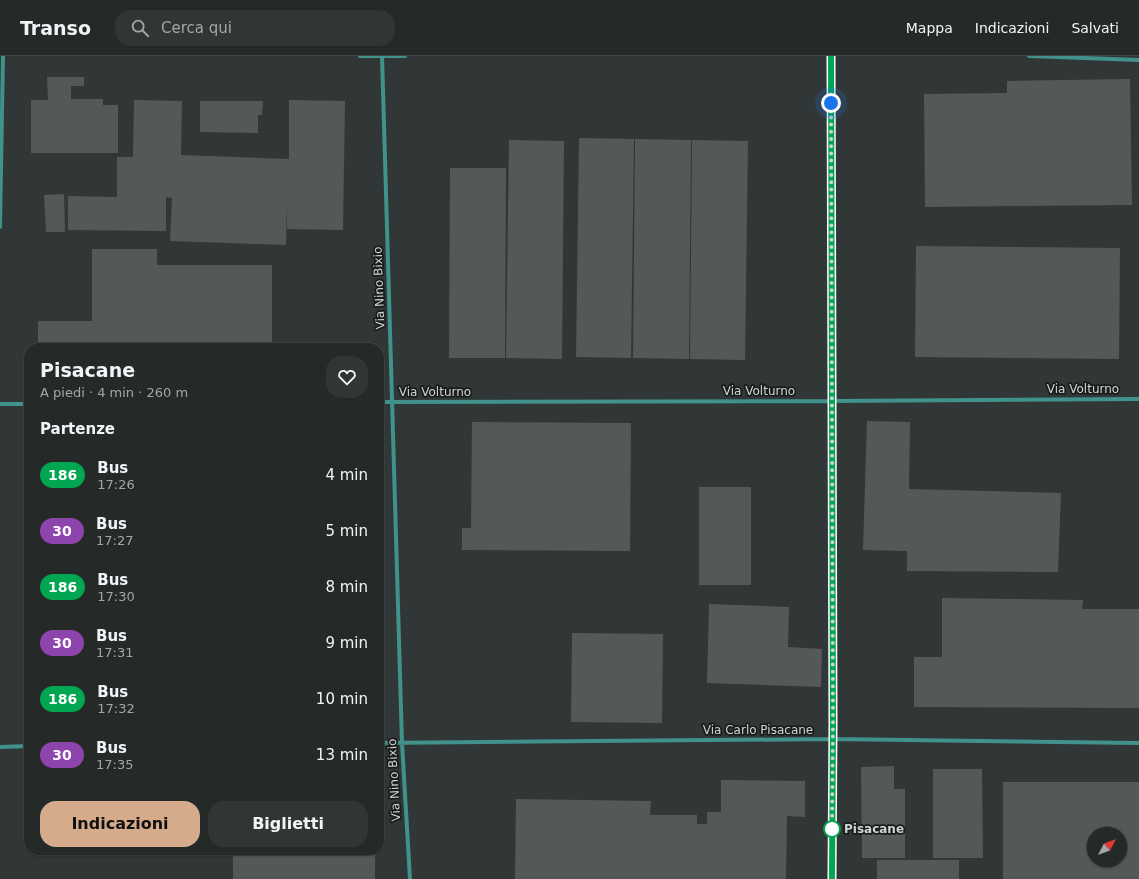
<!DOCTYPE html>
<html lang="it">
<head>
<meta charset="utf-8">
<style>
  :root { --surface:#252928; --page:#313534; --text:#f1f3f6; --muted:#a3a6a8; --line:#424545; --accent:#d6ab8b }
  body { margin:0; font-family:"DejaVu Sans",sans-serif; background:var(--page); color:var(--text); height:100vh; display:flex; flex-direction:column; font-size:15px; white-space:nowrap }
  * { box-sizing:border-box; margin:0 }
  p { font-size:13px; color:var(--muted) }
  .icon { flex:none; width:22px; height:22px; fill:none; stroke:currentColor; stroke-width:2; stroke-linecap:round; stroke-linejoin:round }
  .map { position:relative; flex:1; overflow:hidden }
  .panel { position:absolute; left:24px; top:287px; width:360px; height:512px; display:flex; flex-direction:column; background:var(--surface); border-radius:16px; box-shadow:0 1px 3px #0004,0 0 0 1px var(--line) }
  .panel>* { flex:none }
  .badge { padding:0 8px; border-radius:13px; font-size:14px; line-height:26px }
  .needle { width:26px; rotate:49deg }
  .tools { position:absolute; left:1087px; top:771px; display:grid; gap:8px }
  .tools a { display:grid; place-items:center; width:40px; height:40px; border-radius:50%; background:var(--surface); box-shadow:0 1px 3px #0004,0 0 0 1px var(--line); font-size:20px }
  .you { position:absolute; width:20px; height:20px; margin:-10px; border:3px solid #fff; border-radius:50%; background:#1a73e8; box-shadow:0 0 0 6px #1a73e833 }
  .map>.badge { position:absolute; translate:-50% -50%; box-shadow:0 0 0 2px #fff }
  h2 { padding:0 16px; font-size:15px; line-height:36px }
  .round { display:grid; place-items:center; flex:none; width:42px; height:42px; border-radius:16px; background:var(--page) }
  .overview { display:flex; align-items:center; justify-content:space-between; height:68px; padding:0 16px }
  h1 { font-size:19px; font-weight:800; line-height:30px }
  .action { display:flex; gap:8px; margin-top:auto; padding:8px 16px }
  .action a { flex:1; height:46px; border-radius:16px; background:var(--accent); color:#111; font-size:16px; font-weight:800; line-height:46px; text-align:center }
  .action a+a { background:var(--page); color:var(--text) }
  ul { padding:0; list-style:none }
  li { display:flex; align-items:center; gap:12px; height:56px; padding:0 16px }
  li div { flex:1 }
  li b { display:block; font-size:15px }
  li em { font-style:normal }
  li .badge { min-width:44px; font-weight:700; text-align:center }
  header { display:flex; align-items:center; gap:24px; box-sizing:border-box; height:56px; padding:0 20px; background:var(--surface); border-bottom:1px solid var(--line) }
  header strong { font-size:19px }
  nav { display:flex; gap:22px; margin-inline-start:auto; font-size:14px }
  .search { width:280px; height:36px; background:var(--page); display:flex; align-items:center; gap:10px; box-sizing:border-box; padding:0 14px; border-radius:16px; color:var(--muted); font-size:15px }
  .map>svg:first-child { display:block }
</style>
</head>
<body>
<header>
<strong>Transo</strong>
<div class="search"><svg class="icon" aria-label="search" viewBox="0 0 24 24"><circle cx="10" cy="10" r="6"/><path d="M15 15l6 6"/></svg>Cerca qui</div>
<nav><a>Mappa</a><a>Indicazioni</a><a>Salvati</a></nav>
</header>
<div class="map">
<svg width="1139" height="823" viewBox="0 0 1139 823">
  <rect width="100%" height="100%" fill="#313736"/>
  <path fill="#535958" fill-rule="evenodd" d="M47 21H84V30H71V43H103V49H118V97H31V44H48Z
    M1130 23 1132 149 925 151 924 38 1007 37V25Z
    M134 44 182 45 181 99 289 103V44L345 45 343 174 287 173V143L286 189 170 185 172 142 166 141V175L68 174V140L117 141V101H133Z
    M200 45H263L262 59H258V77L200 76Z
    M579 82 634 83 631 302 576 301Z
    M635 83 691 84 689 303 633 302Z
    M509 84 564 85 562 303 506 302Z
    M692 84 748 85 745 304 690 303Z
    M450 112H506L505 302H449Z
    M64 138 65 176H46L44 139Z
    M916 190 1120 192 1119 303 915 301Z
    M92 193H157V209H272V292H38V265H92Z
    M867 365 910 366 909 433 1061 437 1058 516 907 515V495L863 494Z
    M472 366 631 367 630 495 462 494V472H471Z
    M699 431H751V529H699Z
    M942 542 1083 544 1082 553H1139V652L914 651V601H942Z
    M709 548 789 551 788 591 822 593 821 631 707 627Z
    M572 577 663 578 662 667 571 666Z
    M894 710V733H905V802H862L861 711Z
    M933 713H982L983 802H933Z
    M721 724 805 725V761L787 760 786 823H515L516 743 651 745 650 759H697V768H707V756H721Z
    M1003 726H1139V823H1003ZM1094 778H1120V804H1094Z
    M233 794H375V823H233Z
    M877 804H959V823H877Z"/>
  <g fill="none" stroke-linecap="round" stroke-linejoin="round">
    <path stroke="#41928b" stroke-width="4" d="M360 0H405
      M382 0 402 687 410 823
      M831 0 833 683 832 823
      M1029 0 1139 4
      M0 171 3 0
      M379 346 832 345 1139 343
      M0 348H29
      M379 687 833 683 1139 687
      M0 691 29 690"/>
  </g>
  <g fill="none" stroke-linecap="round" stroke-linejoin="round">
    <defs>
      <path id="line" d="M831 0 833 668 832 823"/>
    </defs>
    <use href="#line" stroke="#fff" stroke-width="9"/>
    <use href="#line" stroke="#00a651" stroke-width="6"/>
    <path stroke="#cfd3d2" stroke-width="4" stroke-dasharray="0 7.2" d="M831 47 833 668 832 776V773"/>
  </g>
  <circle fill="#fff" stroke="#00a651" stroke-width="2" cx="832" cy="773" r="8"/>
  <g text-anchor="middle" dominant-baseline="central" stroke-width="3.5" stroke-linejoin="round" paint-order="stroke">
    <g font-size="12" fill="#cfd3d2" stroke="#1b1d1d">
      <text transform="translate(379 232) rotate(-92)">Via Nino Bixio</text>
      <text x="1083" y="333">Via Volturno</text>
      <text x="759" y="335">Via Volturno</text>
      <text x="435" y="336">Via Volturno</text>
      <text x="758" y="674">Via Carlo Pisacane</text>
      <text transform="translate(394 724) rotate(-93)">Via Nino Bixio</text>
    </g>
    <g font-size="12" font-weight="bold" fill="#cfd3d2" stroke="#1b1d1d" text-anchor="start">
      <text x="844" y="773">Pisacane</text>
    </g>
  </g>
</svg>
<div class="tools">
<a><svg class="needle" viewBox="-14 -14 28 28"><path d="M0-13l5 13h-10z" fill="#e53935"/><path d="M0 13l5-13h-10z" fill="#a3a6a8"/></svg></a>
</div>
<div class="you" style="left:831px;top:47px"></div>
<section class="panel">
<div class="overview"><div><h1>Pisacane</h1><p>A piedi · 4 min · 260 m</p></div><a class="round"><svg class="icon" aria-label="heart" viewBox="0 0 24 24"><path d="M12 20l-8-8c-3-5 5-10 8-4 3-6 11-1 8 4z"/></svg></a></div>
<h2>Partenze</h2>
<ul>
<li><span class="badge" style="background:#00a651;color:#fff">186</span><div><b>Bus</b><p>17:26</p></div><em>4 min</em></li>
<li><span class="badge" style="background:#8e44ad;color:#fff">30</span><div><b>Bus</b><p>17:27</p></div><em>5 min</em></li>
<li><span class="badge" style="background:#00a651;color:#fff">186</span><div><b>Bus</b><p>17:30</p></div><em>8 min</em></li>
<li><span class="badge" style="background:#8e44ad;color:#fff">30</span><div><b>Bus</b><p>17:31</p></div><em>9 min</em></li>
<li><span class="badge" style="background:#00a651;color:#fff">186</span><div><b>Bus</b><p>17:32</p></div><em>10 min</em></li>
<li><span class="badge" style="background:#8e44ad;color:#fff">30</span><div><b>Bus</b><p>17:35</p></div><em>13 min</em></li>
</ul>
<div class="action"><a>Indicazioni</a><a>Biglietti</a></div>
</section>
</div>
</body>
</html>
